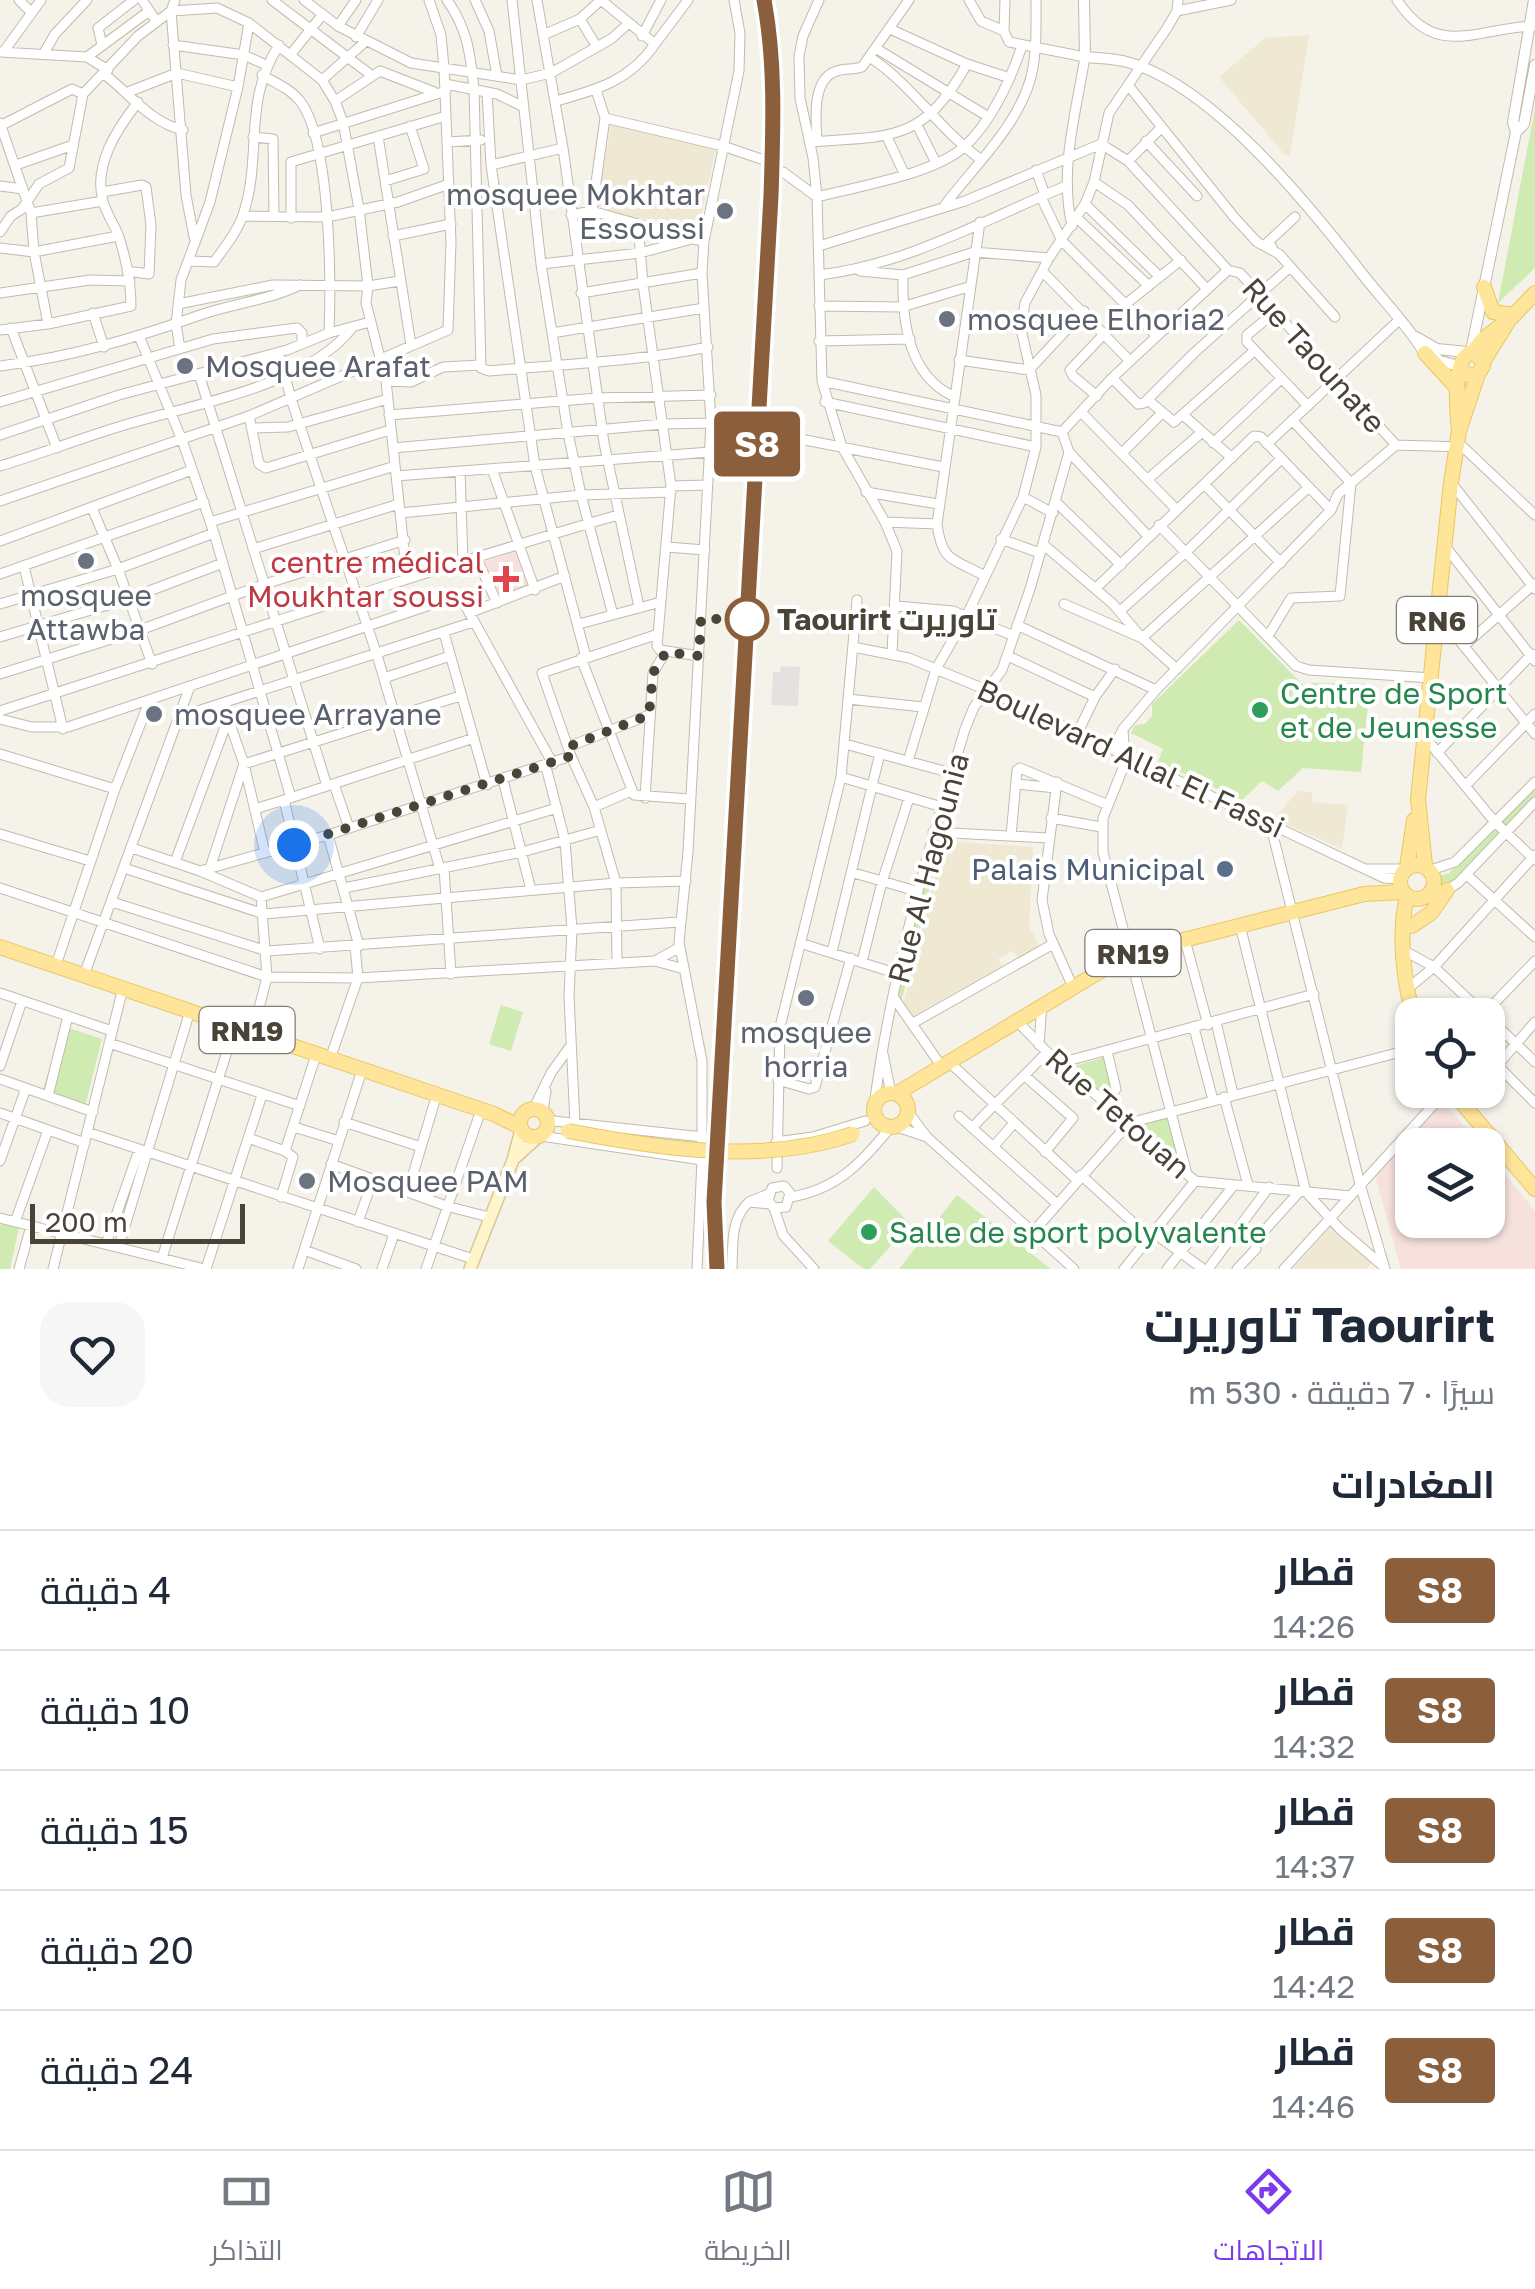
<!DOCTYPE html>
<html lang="ar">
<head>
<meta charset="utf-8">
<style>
  :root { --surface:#fff; --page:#f6f6f7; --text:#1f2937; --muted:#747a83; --line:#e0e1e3; --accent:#7c3aed }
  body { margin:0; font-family:"Golos Text",Cairo,sans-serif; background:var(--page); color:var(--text); direction:rtl; height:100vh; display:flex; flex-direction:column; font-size:38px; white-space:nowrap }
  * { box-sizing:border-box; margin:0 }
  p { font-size:32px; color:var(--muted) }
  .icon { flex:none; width:55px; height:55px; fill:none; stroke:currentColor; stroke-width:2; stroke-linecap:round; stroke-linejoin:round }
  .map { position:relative; height:1269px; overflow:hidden; direction:ltr }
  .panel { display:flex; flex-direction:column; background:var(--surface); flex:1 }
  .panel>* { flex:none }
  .badge { padding:0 20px; border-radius:8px; font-size:35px; line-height:65px }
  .controls { position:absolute; left:1395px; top:998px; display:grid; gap:20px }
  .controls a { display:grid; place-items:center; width:110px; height:110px; border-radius:20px; background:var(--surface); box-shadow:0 2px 8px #0004; font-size:50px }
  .scale { position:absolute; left:30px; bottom:25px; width:215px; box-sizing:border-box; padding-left:10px; border:5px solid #4a4337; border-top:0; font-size:28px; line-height:35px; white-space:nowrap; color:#4a4337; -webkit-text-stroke:8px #fff; paint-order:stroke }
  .you { position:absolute; width:50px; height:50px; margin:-25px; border:8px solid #fff; border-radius:50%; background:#1a73e8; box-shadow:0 0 0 15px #1a73e833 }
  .map>.badge { position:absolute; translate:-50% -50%; box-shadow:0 0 0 5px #fff }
  h2 { padding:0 40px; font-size:38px; line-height:90px }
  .round { display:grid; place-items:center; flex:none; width:105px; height:105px; border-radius:30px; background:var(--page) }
  .overview { display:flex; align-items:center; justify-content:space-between; height:170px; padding:0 40px }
  h1 { font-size:48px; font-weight:700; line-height:75px }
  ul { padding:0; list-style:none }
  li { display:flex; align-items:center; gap:30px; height:120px; padding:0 40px; border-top:2px solid var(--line) }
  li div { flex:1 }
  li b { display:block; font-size:38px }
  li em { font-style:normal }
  li .badge { min-width:110px; font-weight:700; text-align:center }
  .dock { display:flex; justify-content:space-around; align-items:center; height:140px; border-top:2px solid var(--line); background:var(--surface); font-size:28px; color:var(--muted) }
  .dock a { display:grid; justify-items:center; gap:5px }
  .dock .active { color:var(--accent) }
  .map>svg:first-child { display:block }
</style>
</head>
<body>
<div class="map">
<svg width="1535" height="1269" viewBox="0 0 1535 1269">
  <rect width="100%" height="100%" fill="#f5f2ea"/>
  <path fill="#efe8d3" d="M1309 35 1290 156 1285 155 1219 77 1265 38Z
    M611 125 716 148 698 230 595 209Z
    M1298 791 1312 792V802L1348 805 1342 849 1274 819Z
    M944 841 1033 847 1029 927 1041 948 1020 958 1012 951 998 959 1002 967 910 1017 903 1006Z
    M1331 1226 1372 1263 1366 1269H1293Z"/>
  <path fill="#f6e1dd" d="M516 550 532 593 500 605 477 564Z
    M1442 1101 1481 1145H1412V1220H1488V1153L1535 1211V1269H1401L1376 1179 1378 1172Z"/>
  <path fill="#cfebb1" d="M1535 108V268L1498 303Z
    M1239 620 1305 687 1312 683 1370 684 1361 772 1303 768 1278 791 1262 781 1242 800 1158 762 1163 749 1131 733 1135 725 1145 724 1152 716V704Z
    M1535 789V800L1443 890 1433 892 1431 879 1449 873Z
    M932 840 941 841 899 1011 892 999Z
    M501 1005 523 1012 511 1051 489 1044Z
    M63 1026 102 1039 85 1107 42 1092Z
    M1106 1057 1115 1088 1105 1097 1071 1067Z
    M1169 1116 1180 1156 1178 1159 1139 1125Z
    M874 1187 910 1224 870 1269H864L828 1241Z
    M957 1195 1051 1269H899Z
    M0 1224 19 1228 10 1269H0Z"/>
  <path fill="#e4e2de" d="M781 666 800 667 798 706 771 705 773 672H780Z"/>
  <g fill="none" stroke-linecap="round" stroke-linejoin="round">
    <path stroke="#d3cfc6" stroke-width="9" stroke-dasharray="9 4.5" stroke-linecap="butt" d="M761 159 783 172"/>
    <defs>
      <path id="minor" d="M19 0 31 12
        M142 0 157 22
        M175 0 171 11 186 195 194 237
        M272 0 371 75
        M304 0 338 26 411 63 521 80 551 73 611 39 628 24
        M447 0C468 30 470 53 474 89L481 368 489 371C562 364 635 362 708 347
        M475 0 489 31 497 76
        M512 0 541 264 568 433 581 495 613 615
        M537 0 563 148 604 443 639 607
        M601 0 655 44 688 0
        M819 0 803 36 799 56 800 98 813 158 817 197 822 381 842 447 885 522 897 551 892 653
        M969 0 981 21 1004 31
        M1005 0 1004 31 1009 42 1085 57C1076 113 1059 170 1072 226
        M1397 0C1437 61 1478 27 1535 26
        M1177 11 1231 0
        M580 19 597 47
        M338 26 356 0
        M890 29 967 64 1010 78
        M543 35 580 19 601 0
        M642 36 661 0
        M356 37 378 0
        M102 45 98 28 134 0
        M173 45 244 55 266 65
        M877 49 987 116
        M4 51 41 0
        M0 52 87 57 108 70
        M44 53 55 34 87 0
        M291 54 323 14
        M87 57 149 11
        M871 58C913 86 939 129 980 159
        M104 74C129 93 151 123 183 130
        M262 75C275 83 291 89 300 101 331 141 331 282 329 333
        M322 80 365 42
        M445 84 497 94 524 107
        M1128 85 1234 217 1257 242 1279 254 1335 317
        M128 92 177 73 238 87
        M487 92 491 165 535 466 586 657
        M335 101 380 71 434 92
        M556 101C596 90 630 81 655 44
        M605 118 723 146 761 159
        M0 123 31 213 34 252 48 324
        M2 125 72 89 83 94
        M917 125 936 163
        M313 133 446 91
        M886 135 904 173
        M378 136 411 345
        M253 137 273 139 274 216
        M817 141C816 122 811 78 837 71 845 68 853 70 862 67L909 0
        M1146 141 1197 196
        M447 142 481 140
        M810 142C893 136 923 142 967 64
        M1128 161 1161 128
        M16 165 73 145
        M491 165 563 148
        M1036 170 1045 195
        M783 172 817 197C858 186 932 175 964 147 991 122 1010 81 1022 46
        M385 181 424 169 410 126
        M1094 182 1128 205 1207 289
        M0 186 23 189
        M102 192 142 185 146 187 151 225 149 274 127 271
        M1041 197 1062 241 1156 335
        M1085 204 1160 277
        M945 205C974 166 1018 126 1031 77 1037 52 1036 26 1036 0
        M592 211 605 118 596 90
        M31 213 103 201
        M571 215 592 211 638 224 643 284 671 486 657 646 660 650 699 656
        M243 216 327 217 398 202 449 184
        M291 218V162L446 116
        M1077 218 1149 286
        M980 222 937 524C942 562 952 558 985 576
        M638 224 688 238
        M0 232 11 216 22 209 39 184 69 168 83 94 138 36 171 11 217 8 249 23 322 80 335 101 343 122 359 209 368 286 366 303 386 381 407 578
        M393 236 451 224
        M819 246 965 201 1101 144 1128 161 1228 270 1240 273 1396 445 1463 447 1535 515
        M1272 247 1268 242 1295 217
        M0 248 34 252 118 236
        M191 261 214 262C225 247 237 232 243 215 263 155 242 102 279 45
        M541 264 640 253 692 239 704 241
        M860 271 903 275 974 252 1049 258
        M1042 271 1130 361
        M819 275C906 265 986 219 1066 186
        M903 275C902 321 908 375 953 396
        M0 293 90 280 130 281
        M581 293 702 273
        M1127 303 1181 260
        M178 304 273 285 368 286 400 281
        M819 306 902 307 968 287
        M1275 312 1247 335V342L1308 406
        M93 313 104 347
        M11 328 57 448
        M0 330 48 324 131 306C131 283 126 259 119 237 115 225 106 214 103 201 93 165 117 129 138 102
        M552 333 704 308
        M139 336 182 440 214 533 291 798
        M819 341 910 339
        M180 349 176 324 181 280 210 202 238 87 249 23
        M279 352 291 399 377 655 440 869
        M959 360 1029 370 1084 311
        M0 366C71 357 136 338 203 314 236 303 269 300 300 285
        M199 374 327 786
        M1112 378 1138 404 1144 403 1194 353 1290 267
        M386 381 411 382 443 367 480 365
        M822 381 1062 432
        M1097 396 1073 376 1070 370 1105 333
        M1148 400 1174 422 1254 351
        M0 402 213 339 297 328 302 333V343
        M825 402 1036 447
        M1081 412 1176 509
        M389 415 597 398 711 395
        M1183 415 1232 458
        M249 416 259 464 266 468 390 430
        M252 428 288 427 388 399
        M1062 432 1112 378 1228 270
        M0 435 119 395 287 350 329 333 370 322
        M805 440 943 467
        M1213 443 1281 379
        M1267 444 1399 320
        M393 448 663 424 711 423
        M1069 452 1148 536
        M1122 453 1162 413
        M0 466C40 454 79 439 118 427 187 405 306 388 352 328
        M492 469 535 590
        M460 471 463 563
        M396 476 710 452
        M1148 479 1201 433
        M1204 484 1281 563
        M1453 485 1535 589
        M671 486 707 485
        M866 492 938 504
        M1023 497 1053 513
        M0 501 249 416 448 330 451 242 444 68 441 35 429 0
        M1056 502 1121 565
        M92 508 118 569 152 664
        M401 513 581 495 671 492
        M210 522 395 466
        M885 522 937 524
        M1159 525 1296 666 1309 670 1432 678
        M1001 539 1040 553
        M0 541 192 470
        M1044 545 1113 604 1142 638 1177 669
        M1445 546 1535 661
        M667 547 705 550
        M253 549 399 504
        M477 559 497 603
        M24 566 63 729
        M0 574 204 502
        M1095 589 1254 436 1261 437 1331 510
        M0 604 118 569 214 533
        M1064 604 1142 638 1309 487
        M896 606 953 611 1014 636
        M1120 611 1186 552 1281 459
        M469 613 565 576
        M1437 613 1535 734
        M579 624 661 602
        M1017 625 1156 690
        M444 633 487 785
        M1268 636 1291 598 1340 596 1351 483 1292 420
        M0 637 128 599 223 563
        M1465 645 1534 584
        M853 647 909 658 989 691 1384 878 1400 879
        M1008 656 1095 697
        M581 658 634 795 690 799
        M0 674 140 630 265 584 405 540
        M384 678 450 656
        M848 699 923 707
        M223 704 244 764 265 853
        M0 711C206 645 410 575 618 515
        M179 717 473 622
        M0 719 32 727H68L451 598 465 605 553 764
        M1123 729 1125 763 1103 818V852L1187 1174
        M1077 734 1095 697 1115 669
        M1425 737 1494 821 1535 860
        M845 744 951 773
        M568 747 649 715
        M1113 750 1123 729 1156 690 1331 510 1338 494 1396 445
        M1437 753 1532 654
        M0 754 115 789
        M908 761 936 669 967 615 1023 497 1036 447V395L1021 329 1025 303 1049 258 1085 204 1094 182 1109 113 1167 28 1177 11 1178 0
        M546 767 565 841 572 929 569 996 575 1124
        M841 777 942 807
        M503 780 531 890
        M1057 782 1042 900 1049 934 1072 985
        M334 784 349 828
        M1016 784 1056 788
        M1465 786 1535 714
        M645 798 653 673 666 651
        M594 807 631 791
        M255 809 284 800
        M1051 818 1101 827
        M1270 823 1360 1184 1385 1269
        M933 832 1049 838
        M0 834 90 861
        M328 835 359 946
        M1011 836 1017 770 1020 768 1108 805
        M132 848 200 871 261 897 557 808
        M175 862 228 719
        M124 868 264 914 616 883 686 881
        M210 868 244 764 460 696
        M444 868 451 974
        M1368 869H1405
        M1431 870 1455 862 1535 782
        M200 871 328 835 571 756
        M854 873 916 891
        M1467 875 1535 937
        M0 888 267 977 358 978 655 961 684 969
        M344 888 522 852 601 830
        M1431 893 1447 890 1458 883 1535 802
        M112 902 267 951 679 922
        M1240 925 1306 1192 1340 1229 1383 1266
        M1185 940 1208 1025
        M800 943 895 973
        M320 949 284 800 474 738
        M1403 950 1434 967 1485 1015
        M832 952 880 753
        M655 961 680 947
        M862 962 882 882 909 798
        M617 963 616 883 594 807 571 756 542 673 658 634
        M56 965 115 789 149 702
        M84 975 189 689
        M1406 990 1434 967 1535 855
        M0 993 112 1031
        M894 998 942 1067
        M1483 1015 1535 961
        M1488 1017 1535 1062
        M1016 1020 1047 1052 1195 1181 1350 1196
        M1216 1022 1233 1094
        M913 1023 1053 944
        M1194 1028 1213 1100
        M253 1032 267 977 261 897
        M109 1043 300 1106
        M1039 1045 1042 1004
        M883 1054 891 1093
        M330 1059 358 978 355 946
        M949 1062 1077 1180
        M1060 1063 1314 994
        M1497 1065 1535 1103
        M0 1066 22 1001
        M1025 1076 1073 1118 1045 1152
        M1488 1076 1535 1022
        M0 1079 93 1112
        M778 1080 809 1089 815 1087 851 958
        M48 1096 68 1016
        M1224 1097 1248 1185
        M1106 1102 1116 1089 1107 1051
        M1464 1105 1476 1090
        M874 1106C891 976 927 854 965 729L974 707 1002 670 1030 589 1069 452 1062 432
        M534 1108 551 1073 571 1045
        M543 1111 546 1091
        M908 1112 927 1137 1074 1269
        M0 1113 85 1143
        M959 1116 1056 1203
        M554 1121 703 1137
        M344 1122 421 1147
        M294 1127 339 1141
        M897 1127 927 1137
        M972 1128C997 1101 1023 1078 1047 1052
        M87 1132 473 1259
        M541 1136 702 1160
        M248 1138 285 1151
        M776 1142 813 1137 865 1121
        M994 1146 1014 1123
        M0 1161 26 1088
        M331 1164 446 1206 489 1217
        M777 1168 780 1027 841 777 857 600
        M1081 1175 1150 1238
        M408 1191 437 1094
        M768 1194 749 1202 770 1204
        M281 1197 293 1157 285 1151 316 1055
        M791 1197C838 1189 862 1162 890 1128
        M774 1208 786 1207 790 1193 784 1186 772 1188 768 1201 774 1208 783 1235 814 1269
        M0 1218 205 1269
        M15 1222 48 1130
        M358 1222 373 1179
        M1033 1232 1129 1123 1412 1049
        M1154 1233 1203 1269
        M106 1244 139 1150
        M119 1246 190 1011
        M304 1250 356 1269
        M162 1258 235 1026
        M19 1269 31 1226
        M53 1269 123 988
        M206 1269 262 1095
        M298 1269 362 1070
        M382 1269 394 1234
        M426 1269 481 1110
        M697 1269 702 1160V1061L679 942 688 852 711 423 702 273 704 241 739 71 740 33 734 0
        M732 1269C733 1246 730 1219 749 1202
        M1124 1269 1195 1181
        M1167 1269 1234 1185
        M1208 1269 1269 1187
        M1237 1269 1256 1249 1255 1241 1300 1191
        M1284 1269 1447 1090"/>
      <path id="tertiary" d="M1084 0 1085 57C1097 58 1110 58 1123 61 1209 81 1308 204 1360 271 1380 297 1404 321 1422 349L1440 361 1459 366
        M1516 132 1524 124 1535 65
        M1416 337 1437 349 1467 352
        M1471 351 1516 132 1513 122 1534 0"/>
      <path id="secondary" d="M516 1157 538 1137
        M470 1269 513 1160 521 1130"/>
      <path id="primary" d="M1484 287 1493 312 1514 315
        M1473 352 1482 340 1504 323
        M1425 353 1458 389
        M1483 362 1509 320 1535 293
        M1459 430C1457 411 1452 359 1471 352L1482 359 1483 366 1478 374 1470 376 1460 370
        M1400 882a17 17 0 1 1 34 0a17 17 0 1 1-34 0Z
        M1425 865 1418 799 1451 483 1459 431 1478 374
        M1407 867 1414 820
        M1407 896C1398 935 1403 976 1413 1015
        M1412 926 1431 913 1447 890
        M0 947 494 1114 520 1127
        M1451 1090 1535 1189
        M874 1110a17 17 0 1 1 34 0a17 17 0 1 1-34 0Z
        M896 1094 1129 954 1364 894 1403 892
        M520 1123a14 14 0 1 1 28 0a14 14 0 1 1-28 0Z"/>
    </defs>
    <use href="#minor" stroke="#c2bbac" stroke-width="11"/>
    <use href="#tertiary" stroke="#c2bbac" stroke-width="12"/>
    <use href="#secondary" stroke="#d7c898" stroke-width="14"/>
    <use href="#primary" stroke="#eac663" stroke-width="16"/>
    <use href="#minor" stroke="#fff" stroke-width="9"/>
    <use href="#tertiary" stroke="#fff" stroke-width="10"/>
    <use href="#secondary" stroke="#fff4ca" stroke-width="11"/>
    <use href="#primary" stroke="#ffe599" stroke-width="14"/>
    <defs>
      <path id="rail" d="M717 1269 713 1202 770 221C772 148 777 72 764 0"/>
    </defs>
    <use href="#rail" stroke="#999" stroke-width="6"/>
    <use href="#rail" stroke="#fff" stroke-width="2.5" stroke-dasharray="8" stroke-linecap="butt"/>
    <defs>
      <path id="primary-bridge" d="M568 1131C661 1149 762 1165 853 1134"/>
    </defs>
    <use href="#primary-bridge" stroke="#eac663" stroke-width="16" stroke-linecap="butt"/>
    <use href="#primary-bridge" stroke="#ffe599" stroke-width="14"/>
  </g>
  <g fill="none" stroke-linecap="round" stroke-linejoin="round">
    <defs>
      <path id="line" d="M717 1269 714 1202 771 196C773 131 776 64 764 0"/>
    </defs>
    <use href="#line" stroke="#fff" stroke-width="22"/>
    <use href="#line" stroke="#8b5e3c" stroke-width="15"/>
    <path stroke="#4a4337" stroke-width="10" stroke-dasharray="0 18" d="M294 845 571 756 568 747 649 715 653 673 666 652 699 656 701 619H747"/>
  </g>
  <g fill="#6b7280" stroke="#fff" stroke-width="4">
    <circle cx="725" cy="211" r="10"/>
    <circle cx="947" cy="319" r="10"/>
    <circle cx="185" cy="366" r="10"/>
    <circle cx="86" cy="561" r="10"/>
    <circle cx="154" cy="714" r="10"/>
    <circle cx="806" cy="998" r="10"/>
    <circle cx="307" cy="1181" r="10"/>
  </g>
  <path fill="#e0444e" stroke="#fff" stroke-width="4" d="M501 564h10v10h10v10h-10v10h-10v-10h-10v-10h10z"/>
  <circle fill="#fff" stroke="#8b5e3c" stroke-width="5" cx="747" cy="619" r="20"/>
  <g fill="#2e9e5b" stroke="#fff" stroke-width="4">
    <circle cx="1260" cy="710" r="10"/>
    <circle cx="869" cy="1232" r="10"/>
  </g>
  <circle fill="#5c6f8a" stroke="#fff" stroke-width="4" cx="1225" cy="869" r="10"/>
  <g text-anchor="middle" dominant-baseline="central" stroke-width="8" stroke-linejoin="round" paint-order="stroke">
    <g fill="#fff" stroke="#807b73" stroke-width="2.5">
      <rect x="1397" y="597" width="80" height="46" rx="8"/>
      <rect x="1085.5" y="930" width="95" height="46" rx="8"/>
      <rect x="199.5" y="1007" width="95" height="46" rx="8"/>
    </g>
    <g font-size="28" font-weight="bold" fill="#4a4337">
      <text x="1437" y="620">RN6</text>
      <text x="1133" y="953">RN19</text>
      <text x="247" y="1030">RN19</text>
    </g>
    <g font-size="30" fill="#5b616d" stroke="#fff" text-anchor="start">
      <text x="705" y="194" text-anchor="end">mosquee Mokhtar<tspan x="705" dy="34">Essoussi</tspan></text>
      <text x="967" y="319">mosquee Elhoria2</text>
      <text x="205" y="366">Mosquee Arafat</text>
      <text x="86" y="595" text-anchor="middle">mosquee<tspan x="86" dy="34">Attawba</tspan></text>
      <text x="174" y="714">mosquee Arrayane</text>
      <text x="806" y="1032" text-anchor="middle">mosquee<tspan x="806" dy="34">horria</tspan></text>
      <text x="327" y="1181">Mosquee PAM</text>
    </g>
    <g font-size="30" fill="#4a4337" stroke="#fff">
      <text transform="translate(1314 355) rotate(48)">Rue Taounate</text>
      <text transform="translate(1131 758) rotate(25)">Boulevard Allal El Fassi</text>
      <text transform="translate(928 868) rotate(-75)">Rue Al Hagounia</text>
      <text transform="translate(1118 1113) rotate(41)">Rue Tetouan</text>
    </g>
    <g font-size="30" fill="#be3a42" stroke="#fff" text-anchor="end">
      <text x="484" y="562">centre médical<tspan x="484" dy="34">Moukhtar soussi</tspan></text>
    </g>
    <g font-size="30" font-weight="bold" fill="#4a4337" stroke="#fff" text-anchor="start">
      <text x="777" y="619">Taourirt تاوريرت</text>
    </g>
    <g font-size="30" fill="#27864d" stroke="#fff" text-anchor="start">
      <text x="1280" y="693">Centre de Sport<tspan x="1280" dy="34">et de Jeunesse</tspan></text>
      <text x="889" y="1232">Salle de sport polyvalente</text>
    </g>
    <g font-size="30" fill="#4e5e75" stroke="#fff" text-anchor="end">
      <text x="1205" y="869">Palais Municipal</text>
    </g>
  </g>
</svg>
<div class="controls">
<a><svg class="icon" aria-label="locate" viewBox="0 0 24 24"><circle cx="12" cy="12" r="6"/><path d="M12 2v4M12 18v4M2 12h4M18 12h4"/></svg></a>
<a><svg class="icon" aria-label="layers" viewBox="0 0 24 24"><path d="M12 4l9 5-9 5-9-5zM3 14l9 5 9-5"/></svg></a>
</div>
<div class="scale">200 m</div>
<div class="you" style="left:294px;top:845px"></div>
<b class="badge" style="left:757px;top:444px;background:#8b5e3c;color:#fff">S8</b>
</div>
<section class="panel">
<div class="overview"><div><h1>Taourirt تاوريرت</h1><p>سيرًا · 7 دقيقة · 530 m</p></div><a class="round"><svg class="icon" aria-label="heart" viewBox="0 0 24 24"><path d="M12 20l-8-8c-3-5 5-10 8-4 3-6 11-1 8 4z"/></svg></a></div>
<h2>المغادرات</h2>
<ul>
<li><span class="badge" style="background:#8b5e3c;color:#fff">S8</span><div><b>قطار</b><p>14:26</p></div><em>4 دقيقة</em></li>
<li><span class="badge" style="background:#8b5e3c;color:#fff">S8</span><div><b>قطار</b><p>14:32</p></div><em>10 دقيقة</em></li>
<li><span class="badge" style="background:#8b5e3c;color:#fff">S8</span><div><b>قطار</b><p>14:37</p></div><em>15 دقيقة</em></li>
<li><span class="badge" style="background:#8b5e3c;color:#fff">S8</span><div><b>قطار</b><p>14:42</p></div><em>20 دقيقة</em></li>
<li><span class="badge" style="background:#8b5e3c;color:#fff">S8</span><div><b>قطار</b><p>14:46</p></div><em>24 دقيقة</em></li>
</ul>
</section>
<nav class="dock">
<a class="active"><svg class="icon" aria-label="directions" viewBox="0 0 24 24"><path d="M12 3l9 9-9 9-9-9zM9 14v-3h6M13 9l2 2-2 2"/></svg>الاتجاهات</a>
<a><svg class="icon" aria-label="map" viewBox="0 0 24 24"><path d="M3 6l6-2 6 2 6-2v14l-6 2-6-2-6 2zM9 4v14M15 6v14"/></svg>الخريطة</a>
<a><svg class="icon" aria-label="tickets" viewBox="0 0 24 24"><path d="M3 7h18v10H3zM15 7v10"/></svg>التذاكر</a>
</nav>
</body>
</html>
